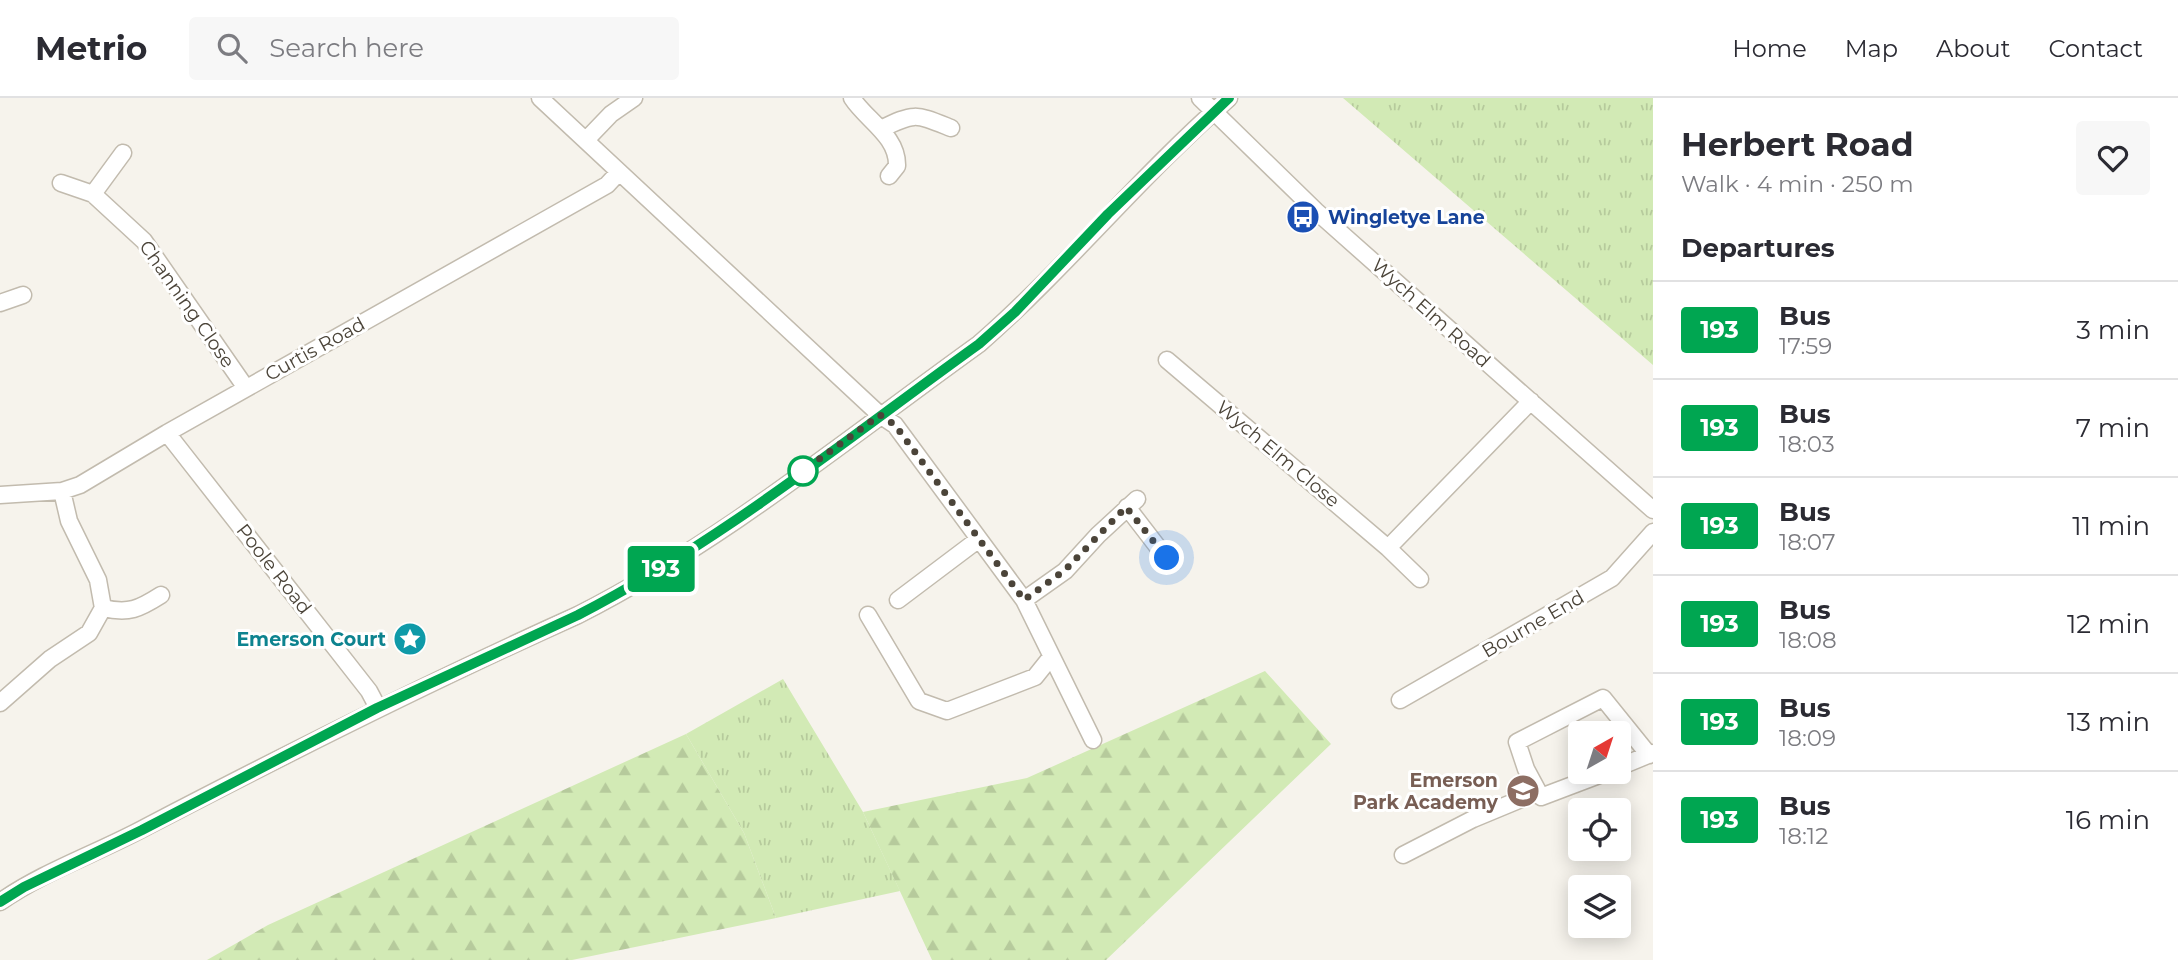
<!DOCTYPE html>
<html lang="en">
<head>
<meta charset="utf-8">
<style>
  :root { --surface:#fff; --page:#f7f7f7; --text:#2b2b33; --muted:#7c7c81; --line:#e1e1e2 }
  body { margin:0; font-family:Montserrat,sans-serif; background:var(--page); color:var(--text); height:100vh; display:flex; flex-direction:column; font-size:26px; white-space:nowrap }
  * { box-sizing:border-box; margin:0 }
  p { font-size:23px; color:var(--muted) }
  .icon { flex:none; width:38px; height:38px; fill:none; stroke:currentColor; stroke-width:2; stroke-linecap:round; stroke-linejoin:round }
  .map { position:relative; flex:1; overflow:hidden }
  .panel { display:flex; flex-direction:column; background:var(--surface); width:525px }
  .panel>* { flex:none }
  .badge { padding:0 14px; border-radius:5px; font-size:24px; line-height:46px }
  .needle { width:46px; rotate:39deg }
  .fabs { position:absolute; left:1568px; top:623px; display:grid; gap:14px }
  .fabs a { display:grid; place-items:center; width:63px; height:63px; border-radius:7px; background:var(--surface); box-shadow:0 4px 18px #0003; font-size:35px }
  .you { position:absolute; width:35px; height:35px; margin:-18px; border:5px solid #fff; border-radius:50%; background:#1a73e8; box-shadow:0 0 0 10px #1a73e833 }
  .map>.badge { position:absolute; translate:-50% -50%; box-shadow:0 0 0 4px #fff }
  h2 { padding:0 28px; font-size:26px; line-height:63px }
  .round { display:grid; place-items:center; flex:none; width:74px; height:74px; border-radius:7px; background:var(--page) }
  .head { display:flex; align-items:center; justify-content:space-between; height:119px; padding:0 28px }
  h1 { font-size:33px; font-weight:700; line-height:52px }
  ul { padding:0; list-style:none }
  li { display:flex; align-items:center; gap:21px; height:98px; padding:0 28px; border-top:2px solid var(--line) }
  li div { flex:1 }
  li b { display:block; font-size:26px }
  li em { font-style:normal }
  li .badge { min-width:77px; font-weight:700; text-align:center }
  header { display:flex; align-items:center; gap:42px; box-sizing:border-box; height:98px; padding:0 35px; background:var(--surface); border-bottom:2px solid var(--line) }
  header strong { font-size:33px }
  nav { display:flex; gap:38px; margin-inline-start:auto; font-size:24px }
  .search { width:490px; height:63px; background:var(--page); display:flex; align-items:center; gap:18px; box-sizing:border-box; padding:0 24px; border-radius:7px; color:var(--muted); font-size:26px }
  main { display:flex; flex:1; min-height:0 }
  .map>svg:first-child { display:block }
</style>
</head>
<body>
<header>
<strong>Metrio</strong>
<div class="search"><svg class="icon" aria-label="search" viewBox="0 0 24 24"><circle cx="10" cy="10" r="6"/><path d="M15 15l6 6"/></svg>Search here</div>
<nav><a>Home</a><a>Map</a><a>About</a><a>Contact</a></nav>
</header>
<main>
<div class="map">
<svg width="1653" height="862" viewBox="0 0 1653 862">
  <defs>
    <pattern id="grass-tufts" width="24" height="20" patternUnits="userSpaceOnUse" patternTransform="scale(1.75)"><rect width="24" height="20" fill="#d2eab5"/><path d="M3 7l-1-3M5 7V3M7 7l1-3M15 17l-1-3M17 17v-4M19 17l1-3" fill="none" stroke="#b6ca9c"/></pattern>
    <pattern id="forest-firs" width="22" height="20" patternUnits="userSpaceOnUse" patternTransform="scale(1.75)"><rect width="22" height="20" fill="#d2eab5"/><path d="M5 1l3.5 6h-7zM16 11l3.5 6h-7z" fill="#b6ca9c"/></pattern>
  </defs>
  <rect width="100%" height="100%" fill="#f6f3ec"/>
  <path fill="url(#grass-tufts)" d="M1343 0H1653V267Z
    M783 581 863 714 900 793 776 820 744 735 686 636Z"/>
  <path fill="url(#forest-firs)" d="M1265 573 1331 646 1106 862H932L863 714 1027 680Z
    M686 636 744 735 776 820 572 862H207L268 827Z"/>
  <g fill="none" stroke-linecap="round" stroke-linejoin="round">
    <defs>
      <path id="minor" d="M540 0 880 317 895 327 1024 502 1093 642
        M852 0C866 22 898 38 897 68L889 78
        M1200 0 1316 113 1653 412
        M881 31C915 14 916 16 951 30
        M586 42 611 16 634 0
        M61 85 93 96 144 143 246 290
        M93 96 123 55
        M0 205 23 197
        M1167 262 1388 450 1420 481
        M167 335 369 593 378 610
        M0 397 62 393 80 387 167 335 607 87 619 74
        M1127 409 1167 461
        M1388 450 1531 303
        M898 502 979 441
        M1024 502 1065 473 1098 437 1137 401
        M103 510C129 516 139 511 161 497
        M868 517 919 603 947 613 1035 579 1051 559
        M1400 602 1612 480 1653 434
        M0 605 50 561 89 535 103 510 98 482 69 423 62 393
        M1619 669 1653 655
        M1607 674 1541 699 1526 671 1517 644 1603 600 1649 657
        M1403 757 1473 721 1538 694
        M0 804C44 773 98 755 146 729 288 655 431 583 578 517 722 444 848 340 979 246 1067 169 1141 77 1229 0"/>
    </defs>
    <use href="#minor" stroke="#c2bbae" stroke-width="19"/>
    <use href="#minor" stroke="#fff" stroke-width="16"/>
  </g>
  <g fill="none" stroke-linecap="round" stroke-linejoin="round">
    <defs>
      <path id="line" d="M0 804 24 789 142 732 377 610 578 517C722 443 848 340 979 246L1015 214 1108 116 1229 0"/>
    </defs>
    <use href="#line" stroke="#fff" stroke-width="16"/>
    <use href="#line" stroke="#00a651" stroke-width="10"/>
    <path stroke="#4b4439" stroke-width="7" stroke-dasharray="0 12.6" d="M803 373 796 378 880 317 895 327 1024 502 1065 472 1126 409 1167 460"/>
  </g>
  <defs>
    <symbol id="bus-disc" viewBox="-11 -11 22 22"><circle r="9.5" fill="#1a4fb4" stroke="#fff"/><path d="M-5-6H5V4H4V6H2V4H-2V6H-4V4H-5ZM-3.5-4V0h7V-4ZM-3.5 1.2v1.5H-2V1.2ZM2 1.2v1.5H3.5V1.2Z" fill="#fff"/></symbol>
    <symbol id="sight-disc" viewBox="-11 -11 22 22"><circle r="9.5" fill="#0f9aa8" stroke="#fff"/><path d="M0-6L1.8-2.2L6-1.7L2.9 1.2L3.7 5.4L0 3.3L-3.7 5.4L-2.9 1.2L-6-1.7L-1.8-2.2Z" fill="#fff"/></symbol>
    <symbol id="school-disc" viewBox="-11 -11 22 22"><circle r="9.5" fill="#8d6e63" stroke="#fff"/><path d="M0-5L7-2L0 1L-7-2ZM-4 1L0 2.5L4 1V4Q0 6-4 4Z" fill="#fff"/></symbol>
  </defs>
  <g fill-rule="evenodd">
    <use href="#bus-disc" x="1284" y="100" width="38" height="38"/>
    <use href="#sight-disc" x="391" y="522" width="38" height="38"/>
    <use href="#school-disc" x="1504" y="674" width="38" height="38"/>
  </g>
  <circle fill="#fff" stroke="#00a651" stroke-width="3.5" cx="803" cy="373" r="14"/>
  <g text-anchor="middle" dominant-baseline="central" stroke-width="6" stroke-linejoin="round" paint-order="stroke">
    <g font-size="19" font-weight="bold" fill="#164399" stroke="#fff" text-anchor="start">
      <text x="1328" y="119">Wingletye Lane</text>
    </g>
    <g font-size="19" fill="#4b4439" stroke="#fff">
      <text transform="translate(187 206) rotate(55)">Channing Close</text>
      <text transform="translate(1431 215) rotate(42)">Wych Elm Road</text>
      <text transform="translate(315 251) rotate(-29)">Curtis Road</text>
      <text transform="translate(1278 356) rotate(40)">Wych Elm Close</text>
      <text transform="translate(274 471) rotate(52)">Poole Road</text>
      <text transform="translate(1533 526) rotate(-30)">Bourne End</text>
    </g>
    <g font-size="19" font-weight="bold" fill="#0d838f" stroke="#fff" text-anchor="end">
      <text x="386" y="541">Emerson Court</text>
    </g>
    <g font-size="19" font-weight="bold" fill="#785e54" stroke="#fff" text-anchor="end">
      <text x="1498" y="682">Emerson<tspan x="1498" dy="22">Park Academy</tspan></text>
    </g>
  </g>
</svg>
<div class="fabs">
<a><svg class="needle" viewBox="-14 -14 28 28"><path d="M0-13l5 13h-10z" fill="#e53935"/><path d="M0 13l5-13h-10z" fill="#7c7c81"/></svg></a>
<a><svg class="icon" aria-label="locate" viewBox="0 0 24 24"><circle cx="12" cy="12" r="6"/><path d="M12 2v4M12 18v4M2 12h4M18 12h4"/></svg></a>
<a><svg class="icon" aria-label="layers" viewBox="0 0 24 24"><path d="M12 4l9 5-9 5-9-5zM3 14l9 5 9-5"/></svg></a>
</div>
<div class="you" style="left:1167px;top:460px"></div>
<b class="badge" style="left:661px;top:471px;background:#00a651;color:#fff">193</b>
</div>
<section class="panel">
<div class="head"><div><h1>Herbert Road</h1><p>Walk · 4 min · 250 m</p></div><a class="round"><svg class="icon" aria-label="heart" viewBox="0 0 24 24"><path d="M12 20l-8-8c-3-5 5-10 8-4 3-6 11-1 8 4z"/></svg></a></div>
<h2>Departures</h2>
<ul>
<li><span class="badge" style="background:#00a651;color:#fff">193</span><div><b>Bus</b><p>17:59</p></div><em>3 min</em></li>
<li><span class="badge" style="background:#00a651;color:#fff">193</span><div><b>Bus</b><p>18:03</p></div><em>7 min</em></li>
<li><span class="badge" style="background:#00a651;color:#fff">193</span><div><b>Bus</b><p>18:07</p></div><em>11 min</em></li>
<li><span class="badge" style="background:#00a651;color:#fff">193</span><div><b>Bus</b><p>18:08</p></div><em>12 min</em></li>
<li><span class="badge" style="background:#00a651;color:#fff">193</span><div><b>Bus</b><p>18:09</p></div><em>13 min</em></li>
<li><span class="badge" style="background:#00a651;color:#fff">193</span><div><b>Bus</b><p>18:12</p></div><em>16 min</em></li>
</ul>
</section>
</main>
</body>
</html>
